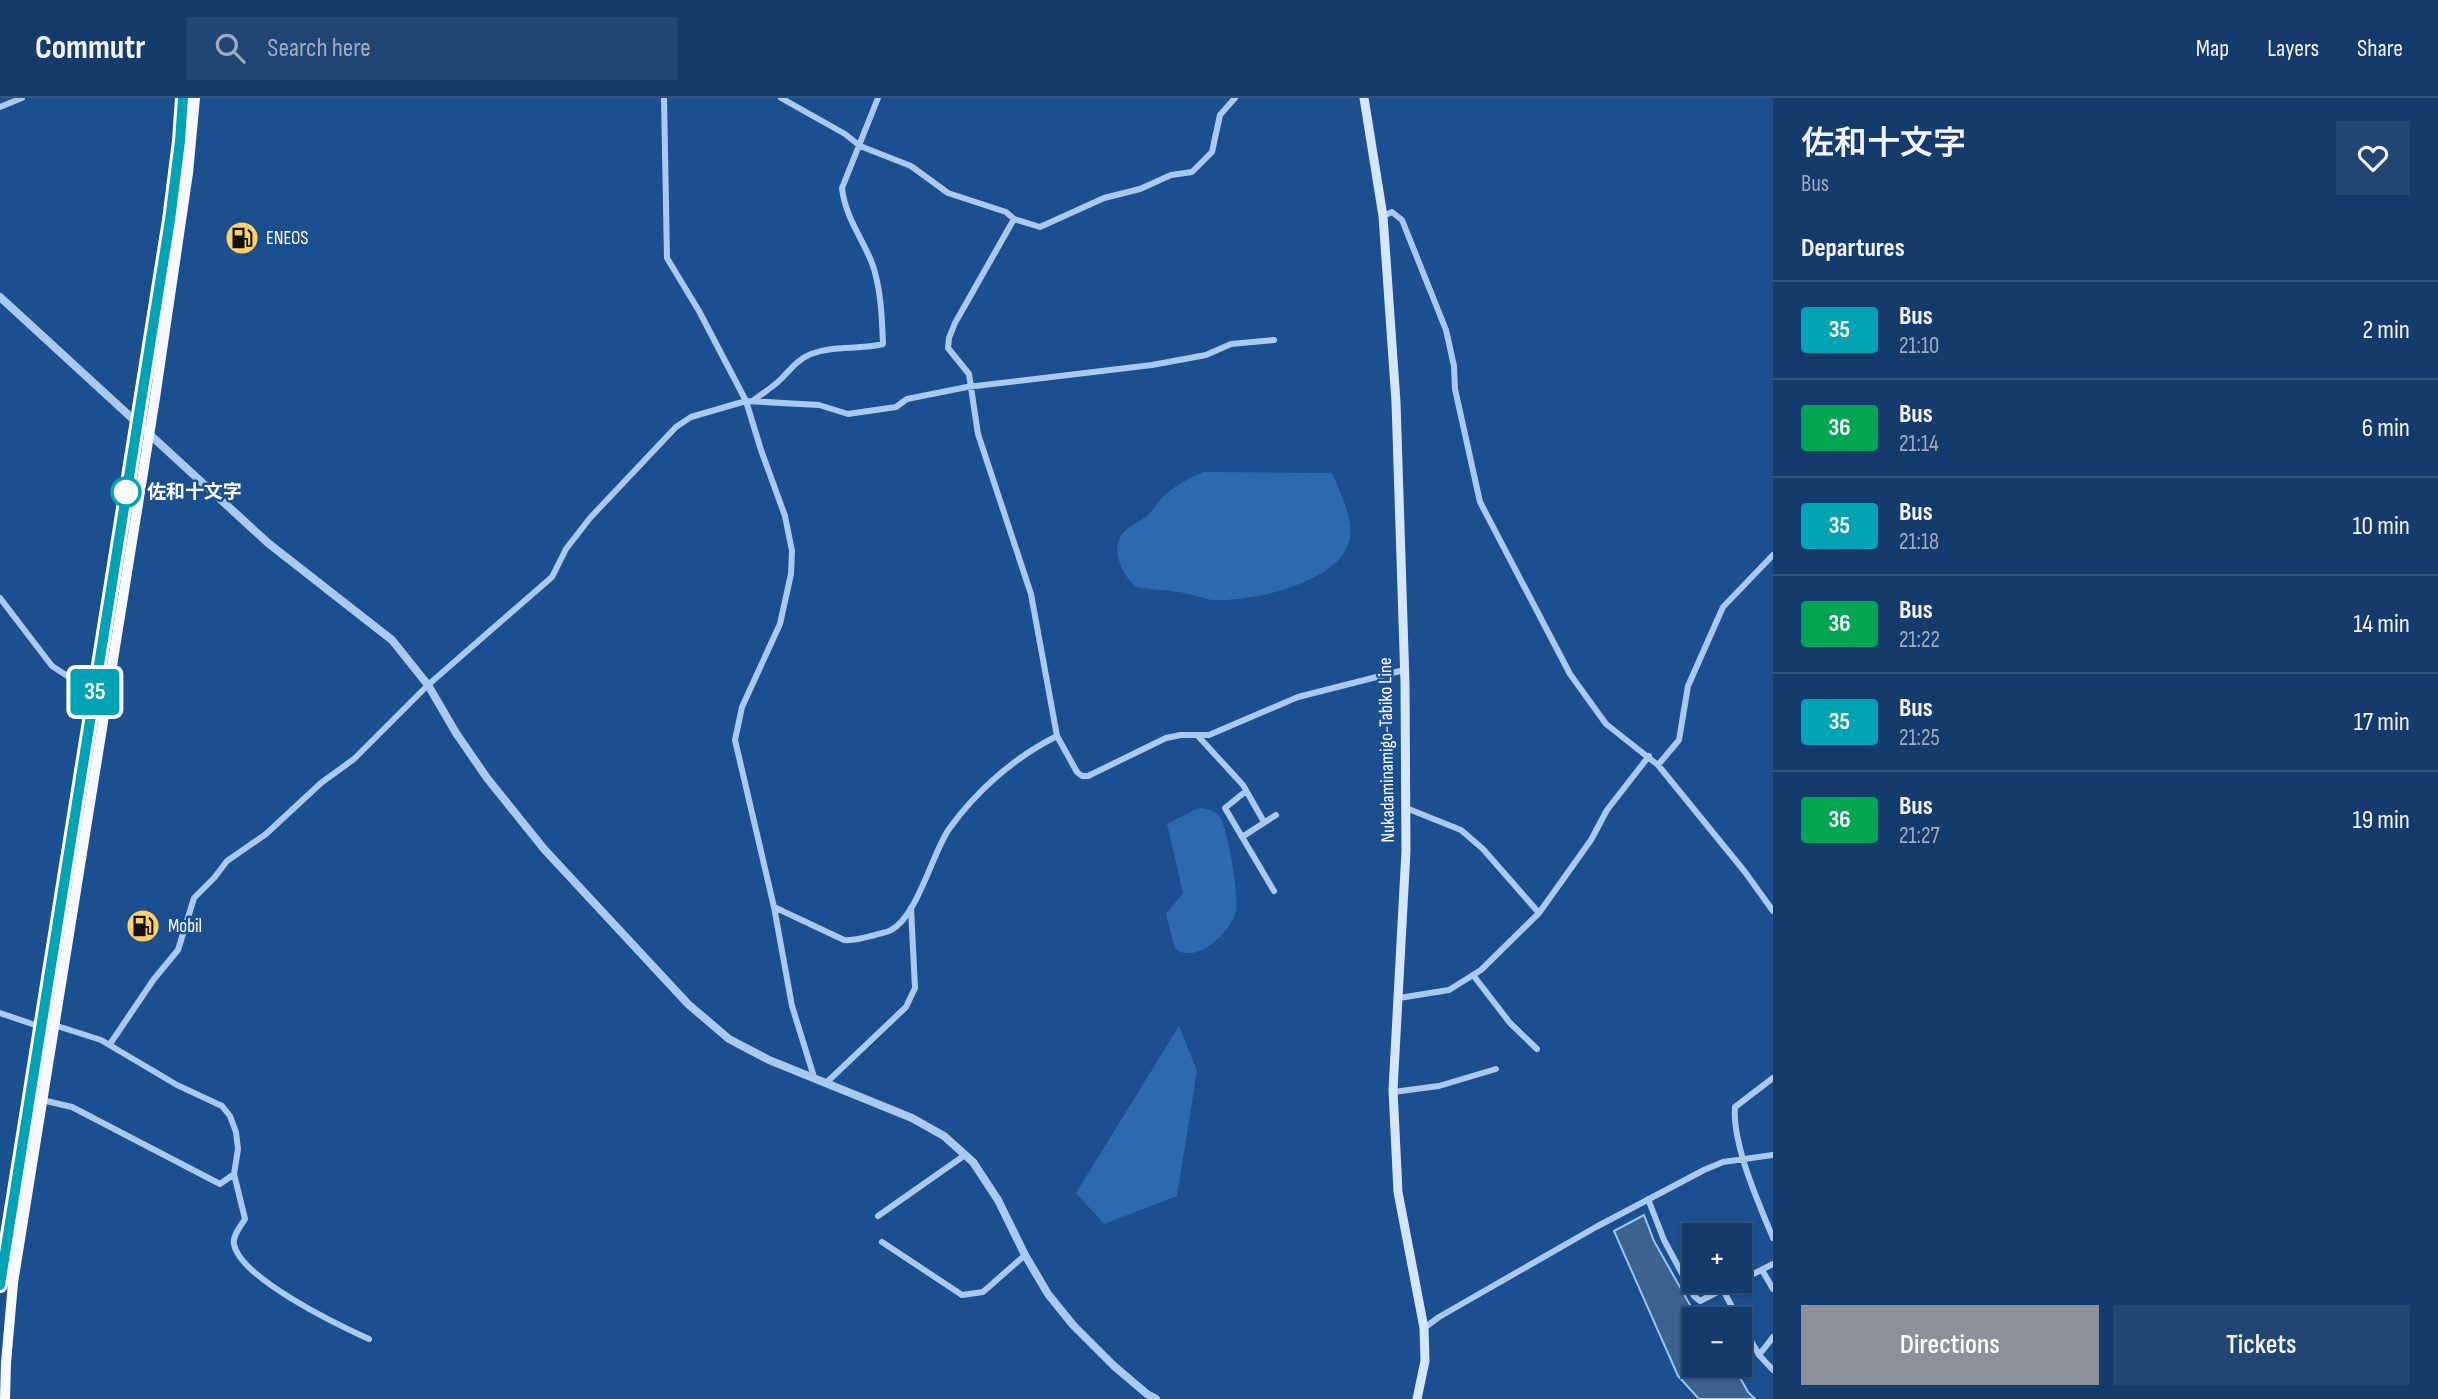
<!DOCTYPE html>
<html lang="en">
<head>
<meta charset="utf-8">
<style>
  :root { --surface:#143b6b; --page:#214673; --text:#f1f3f6; --muted:#9dadc1; --line:#33557e; --accent:#8c9099 }
  body { margin:0; font-family:"Sofia Sans Condensed","Noto Sans JP",sans-serif; background:var(--page); color:var(--text); height:100vh; display:flex; flex-direction:column; font-size:26px; white-space:nowrap }
  * { box-sizing:border-box; margin:0 }
  p { font-size:23px; color:var(--muted) }
  .icon { flex:none; width:38px; height:38px; fill:none; stroke:currentColor; stroke-width:2; stroke-linecap:round; stroke-linejoin:round }
  .map { position:relative; flex:1; overflow:hidden }
  .sheet { display:flex; flex-direction:column; background:var(--surface); width:665px }
  .sheet>* { flex:none }
  .badge { padding:0 14px; border-radius:5px; font-size:24px; line-height:46px }
  .buttons { position:absolute; left:1682px; top:1125px; display:grid; gap:14px }
  .buttons a { display:grid; place-items:center; width:70px; height:70px; border-radius:0px; background:var(--surface); box-shadow:0 2px 5px #0004,0 0 0 2px var(--line); font-size:35px }
  .map>.badge { position:absolute; translate:-50% -50%; box-shadow:0 0 0 4px #fff }
  h2 { padding:0 28px; font-size:26px; line-height:63px }
  .round { display:grid; place-items:center; flex:none; width:74px; height:74px; border-radius:0px; background:var(--page) }
  .summary { display:flex; align-items:center; justify-content:space-between; height:119px; padding:0 28px }
  h1 { font-size:33px; font-weight:600; line-height:52px }
  .action { display:flex; gap:14px; margin-top:auto; padding:14px 28px }
  .action a { flex:1; height:80px; border-radius:0px; background:var(--accent); color:#fff; font-size:28px; font-weight:600; line-height:80px; text-align:center }
  .action a+a { background:var(--page); color:var(--text) }
  ul { padding:0; list-style:none }
  li { display:flex; align-items:center; gap:21px; height:98px; padding:0 28px; border-top:2px solid var(--line) }
  li div { flex:1 }
  li b { display:block; font-size:26px }
  li em { font-style:normal }
  li .badge { min-width:77px; font-weight:700; text-align:center }
  header { display:flex; align-items:center; gap:42px; box-sizing:border-box; height:98px; padding:0 35px; background:var(--surface); border-bottom:2px solid var(--line) }
  header strong { font-size:33px }
  nav { display:flex; gap:38px; margin-inline-start:auto; font-size:24px }
  .search { width:490px; height:63px; background:var(--page); display:flex; align-items:center; gap:18px; box-sizing:border-box; padding:0 24px; border-radius:0px; color:var(--muted); font-size:26px }
  main { display:flex; flex:1; min-height:0 }
  .map>svg:first-child { display:block }
</style>
</head>
<body>
<header>
<strong>Commutr</strong>
<div class="search"><svg class="icon" aria-label="search" viewBox="0 0 24 24"><circle cx="10" cy="10" r="6"/><path d="M15 15l6 6"/></svg>Search here</div>
<nav><a>Map</a><a>Layers</a><a>Share</a></nav>
</header>
<main>
<div class="map">
<svg width="1773" height="1301" viewBox="0 0 1773 1301">
  <rect width="100%" height="100%" fill="#1b4f8f"/>
  <path fill="#2e69ad" d="M1204 374 1332 375C1341 396 1356 424 1348 447 1335 485 1251 504 1215 502 1206 502 1198 498 1189 496 1172 492 1153 492 1136 489 1121 476 1108 447 1126 432 1132 426 1142 423 1148 417 1155 410 1159 402 1166 396 1177 386 1190 380 1204 374Z
    M1203 710C1210 712 1217 714 1221 721 1228 735 1239 797 1236 813 1232 832 1205 858 1185 855 1181 855 1178 852 1175 851L1166 816 1183 795 1167 726 1196 711Z
    M1179 928 1197 973 1177 1098 1104 1126 1076 1095Z"/>
  <path fill="#3c6290" stroke="#9cc4f0" stroke-width="2" d="M1644 1117 1654 1143 1698 1221 1694 1222V1267H1733L1748 1294 1755 1301H1699L1678 1278 1614 1133Z"/>
  <g fill="none" stroke-linecap="round" stroke-linejoin="round">
    <path stroke="#a9c9ee" stroke-width="6" d="M664 0 667 160 699 213 746 303 761 352 785 418 792 453 791 476 780 526 742 609 735 642 774 809 792 908 814 979
      M781 0 845 36 860 48 911 68 948 95 1006 114 1014 121 1040 129 1104 100 1140 91 1171 77 1192 74 1212 54 1220 17 1235 0
      M0 9 22 0
      M1383 118 1392 114 1402 122 1446 232 1454 268 1455 291 1480 404 1570 576 1606 626 1658 667 1745 774 1773 813
      M1014 121 955 225 949 240 948 250 969 276 978 336 1031 496 1057 638 1077 674 1082 678H1088L1166 640 1181 637H1209L1298 599 1404 572
      M754 302C763 295 773 289 781 281 790 272 798 261 811 256 834 247 859 252 883 246 882 220 881 190 872 165 862 140 845 118 842 90L878 0
      M0 500 52 568 75 583 95 589
      M1198 638 1243 687 1264 724
      M1658 667 1679 642 1688 588 1723 509 1773 457
      M1246 693 1225 710 1274 793
      M1406 710 1461 732 1483 751 1539 815
      M1242 739 1276 717
      M774 809 844 842C855 843 864 840 875 837 880 835 886 835 891 832 917 819 932 756 949 731 977 692 1015 659 1057 638
      M1473 877 1510 925 1537 951
      M1399 900 1449 892 1481 872 1539 815 1591 742 1607 712 1649 658
      M0 915 44 930
      M110 946 154 881 178 852 194 800 214 780 227 763 266 736 321 685 354 661 428 587 552 479 566 451 590 420 676 329 691 319 746 303 819 307 848 316 896 309 907 301 967 289 1152 267 1206 257 1231 246 1274 242
      M1773 980 1735 1009C1732 1046 1759 1106 1773 1140
      M826 985 906 909 915 890 911 810
      M1393 994 1439 988 1496 971
      M42 1002 72 1009 220 1086 234 1076 238 1051 236 1034 230 1018 222 1008 177 987 101 942 54 927
      M234 1076 245 1121C241 1128 232 1138 234 1146 240 1180 338 1227 369 1241
      M1648 1101 1664 1142 1694 1198 1700 1203 1773 1166
      M878 1118 965 1057
      M882 1144 962 1197 983 1194 1025 1157
      M1762 1172 1773 1191
      M1723 1192 1739 1222
      M1740 1223 1759 1257 1773 1272
      M1424 1230 1439 1219 1596 1129 1704 1072 1723 1064 1773 1057
      M1759 1257 1773 1239"/>
    <path stroke="#a9c9ee" stroke-width="8" d="M0 199 268 445 392 542 428 587 456 635 487 680 544 751 688 906 729 941 769 962 912 1020 944 1038 973 1064 998 1102 1025 1157 1048 1196 1073 1227 1114 1268 1147 1296 1156 1301"/>
    <path stroke="#d6e6fa" stroke-width="9" d="M1364 0 1383 118 1396 304 1405 585 1406 753 1393 992 1398 1094 1424 1230 1425 1263 1417 1301"/>
    <path stroke="#f8faff" stroke-width="10" d="M0 1188 170 122 183 0
      M5 1301 6 1265 13 1185 155 300 188 75 195 0"/>
  </g>
  <g fill="none" stroke-linecap="round" stroke-linejoin="round">
    <defs>
      <path id="line" d="M0 1187 170 122 180 43 183 0"/>
    </defs>
    <use href="#line" stroke="#fff" stroke-width="16"/>
    <use href="#line" stroke="#00a3b4" stroke-width="10"/>
  </g>
  <defs>
    <symbol id="fuel-disc" viewBox="-11 -11 22 22"><circle r="9.5" fill="#ffd166" stroke="#1b4f8f"/><path d="M-5.5-6h7V0h2V4h1.3V-2.5L3-4.5l.8-.8L6-3V5H2.5V1h-1V6h-7ZM-4.2-4.7v3.2H.2V-4.7Z" fill="#111"/></symbol>
  </defs>
  <g fill-rule="evenodd">
    <use href="#fuel-disc" x="223" y="121" width="38" height="38"/>
    <use href="#fuel-disc" x="124" y="809" width="38" height="38"/>
  </g>
  <circle fill="#fff" stroke="#00a3b4" stroke-width="3.5" cx="126" cy="394" r="14"/>
  <g text-anchor="middle" dominant-baseline="central" stroke-width="5" stroke-linejoin="round" paint-order="stroke">
    <g font-size="19" fill="#fff" stroke="#1b4f8f" text-anchor="start">
      <text x="266" y="140">ENEOS</text>
      <text x="168" y="828">Mobil</text>
    </g>
    <g font-size="19" font-weight="bold" fill="#fff" stroke="#1b4f8f" text-anchor="start">
      <text x="147" y="394">佐和十文字</text>
    </g>
    <g font-size="19" fill="#fff" stroke="#1b4f8f">
      <text transform="translate(1387 652) rotate(-91)">Nukadaminamigo-Tabiko Line</text>
    </g>
  </g>
</svg>
<div class="buttons">
<a>+</a>
<a>−</a>
</div>
<b class="badge" style="left:95px;top:594px;background:#00a3b4;color:#fff">35</b>
</div>
<section class="sheet">
<div class="summary"><div><h1>佐和十文字</h1><p>Bus</p></div><a class="round"><svg class="icon" aria-label="heart" viewBox="0 0 24 24"><path d="M12 20l-8-8c-3-5 5-10 8-4 3-6 11-1 8 4z"/></svg></a></div>
<h2>Departures</h2>
<ul>
<li><span class="badge" style="background:#00a3b4;color:#fff">35</span><div><b>Bus</b><p>21:10</p></div><em>2 min</em></li>
<li><span class="badge" style="background:#00a651;color:#fff">36</span><div><b>Bus</b><p>21:14</p></div><em>6 min</em></li>
<li><span class="badge" style="background:#00a3b4;color:#fff">35</span><div><b>Bus</b><p>21:18</p></div><em>10 min</em></li>
<li><span class="badge" style="background:#00a651;color:#fff">36</span><div><b>Bus</b><p>21:22</p></div><em>14 min</em></li>
<li><span class="badge" style="background:#00a3b4;color:#fff">35</span><div><b>Bus</b><p>21:25</p></div><em>17 min</em></li>
<li><span class="badge" style="background:#00a651;color:#fff">36</span><div><b>Bus</b><p>21:27</p></div><em>19 min</em></li>
</ul>
<div class="action"><a>Directions</a><a>Tickets</a></div>
</section>
</main>
</body>
</html>
